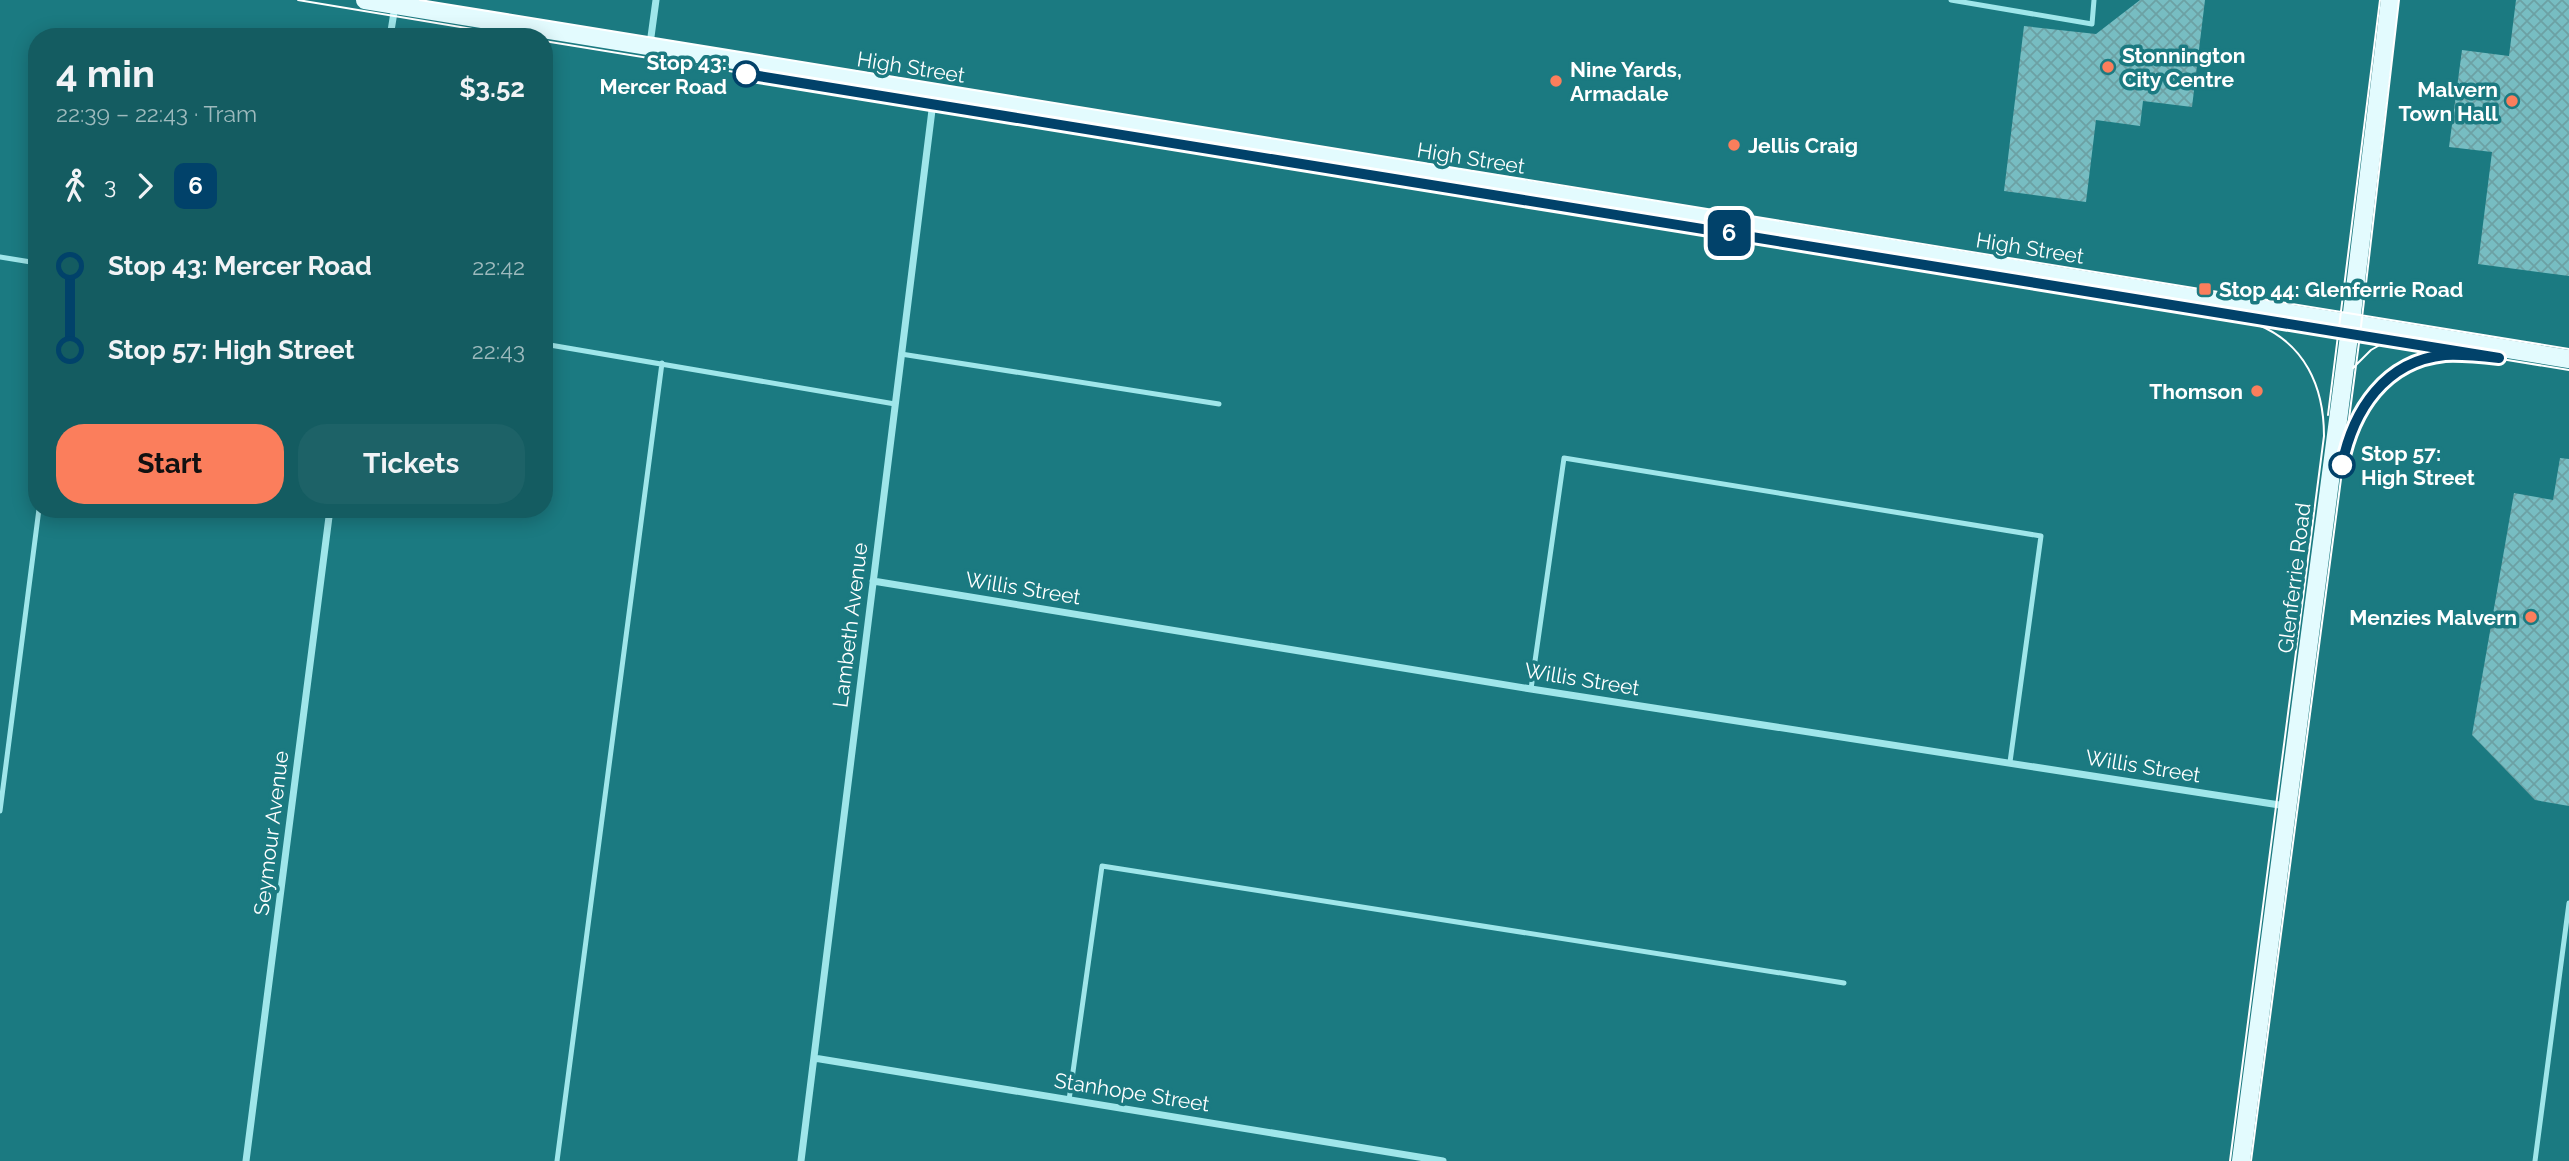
<!DOCTYPE html>
<html lang="en">
<head>
<meta charset="utf-8">
<style>
  :root { --surface:#145c61; --page:#1d6267; --text:#f1f3f6; --muted:#9dbabd; --accent:#fb7e5c }
  body { margin:0; font-family:Raleway,sans-serif; background:var(--page); color:var(--text); height:100vh; display:flex; flex-direction:column; font-size:26px; white-space:nowrap }
  * { box-sizing:border-box; margin:0 }
  p { font-size:23px; color:var(--muted) }
  .icon { flex:none; width:38px; height:38px; fill:none; stroke:currentColor; stroke-width:2; stroke-linecap:round; stroke-linejoin:round }
  .map { position:relative; flex:1; overflow:hidden }
  .panel { position:absolute; left:28px; top:28px; width:525px; height:490px; display:flex; flex-direction:column; background:var(--surface); border-radius:28px; box-shadow:0 4px 18px #0003 }
  .panel>* { flex:none }
  .badge { padding:0 14px; border-radius:10px; font-size:24px; line-height:46px }
  .map>.badge { position:absolute; translate:-50% -50%; box-shadow:0 0 0 4px #fff }
  .legs { display:flex; align-items:center; gap:10px; height:77px; padding:0 28px; font-size:23px }
  .legs p { margin-inline-start:auto }
  .headline { display:flex; align-items:center; justify-content:space-between; height:119px; padding:0 28px }
  h1 { font-size:38px; font-weight:700; line-height:52px }
  .primary-button { display:flex; gap:14px; margin-top:auto; padding:14px 28px }
  .primary-button a { flex:1; height:80px; border-radius:28px; background:var(--accent); color:#111; font-size:28px; font-weight:700; line-height:80px; text-align:center }
  .primary-button a+a { background:var(--page); color:var(--text) }
  ul { padding:0 28px; list-style:none }
  li { display:flex; align-items:center; gap:24px; height:84px; font-size:26px }
  li i { display:grid; place-items:center; width:10px; height:100%; margin:0 9px; background:currentColor }
  li i::after { content:''; width:18px; height:18px; margin:-9px; border:5px solid; border-radius:50%; background:var(--surface) }
  li p { margin-inline-start:auto }
  li:first-child i { background:linear-gradient(#0000 50%,currentColor 0) }
  li:last-child i { background:linear-gradient(currentColor 50%,#0000 0) }
  .map>svg:first-child { display:block }
</style>
</head>
<body>
<div class="map">
<svg width="2569" height="1161" viewBox="0 0 2569 1161">
  <defs>
    <pattern id="building-cross-hatch" width="8" height="8" patternUnits="userSpaceOnUse" patternTransform="scale(1.75)"><rect width="8" height="8" fill="#77bdc2"/><path d="M0 0l8 8M0 8l8-8" fill="none" stroke="#6ca1a4"/></pattern>
  </defs>
  <rect width="100%" height="100%" fill="#1b7a81"/>
  <path fill="url(#building-cross-hatch)" d="M2140 0H2205L2192 107 2143 101 2140 126 2096 120 2086 202 2004 191 2024 26 2096 34Z
    M2516 0H2569V276L2478 264 2492 152 2449 147 2462 50 2509 56Z
    M2560 458 2569 459V806L2535 800 2472 735 2514 493 2553 500Z"/>
  <g fill="none" stroke-linecap="round" stroke-linejoin="round">
    <path stroke="#9fe6ea" stroke-width="5" d="M1951 0 2092 24 2094 0
      M0 257 37 263
      M544 344 895 404
      M901 354 1219 404
      M1531 689 1564 458 2041 536 2010 762
      M0 811 39 509
      M1069 1100 1102 866 1844 983
      M557 1161 662 363
      M2535 1161 2569 903"/>
    <path stroke="#9fe6ea" stroke-width="7" d="M390 37 395 6
      M650 44 656 0
      M873 581 1531 689 2286 806
      M814 1058 1443 1161
      M246 1161 330 509
      M801 1161 934 94"/>
    <path stroke="#e3fbfe" stroke-width="18" d="M365 0 2569 359
      M2241 1161 2352 313 2390 0"/>
    <path stroke="#fff" stroke-width="2" d="M298 0 521 37
      M420 0 2569 349
      M544 41 2499 358
      M2489 357 2569 370
      M2353 368 2371 350 2392 338
      M2328 415 2380 0
      M2351 431C2369 388 2403 358 2450 355
      M2230 1161 2324 436C2324 387 2305 343 2256 324
      M2251 1161 2360 335 2399 0"/>
  </g>
  <g fill="none" stroke-linecap="round" stroke-linejoin="round">
    <defs>
      <path id="line-1" d="M746 74 2499 358C2481 356 2463 354 2445 355 2385 361 2353 410 2342 465"/>
    </defs>
    <use href="#line-1" stroke="#fff" stroke-width="16"/>
    <use href="#line-1" stroke="#01426a" stroke-width="10"/>
  </g>
  <g fill="#fb7e5c" stroke="#1b7a81" stroke-width="2.5">
    <circle cx="2108" cy="67" r="7"/>
    <circle cx="1556" cy="81" r="7"/>
    <circle cx="2512" cy="101" r="7"/>
    <circle cx="1734" cy="145" r="7"/>
    <rect x="2198" y="282" width="14" height="14" rx="3.5"/>
    <circle cx="2257" cy="391" r="7"/>
    <circle cx="2531" cy="617" r="7"/>
  </g>
  <g fill="#fff" stroke="#01426a" stroke-width="3.5">
    <circle cx="746" cy="74" r="12"/>
    <circle cx="2342" cy="465" r="12"/>
  </g>
  <g text-anchor="middle" dominant-baseline="central" stroke-width="7" stroke-linejoin="round" paint-order="stroke">
    <g font-size="21" font-weight="bold" fill="#fff" stroke="#1b7a81" text-anchor="start">
      <text x="2122" y="55">Stonnington<tspan x="2122" dy="24">City Centre</tspan></text>
      <text x="1570" y="69">Nine Yards,<tspan x="1570" dy="24">Armadale</tspan></text>
      <text x="2498" y="89" text-anchor="end">Malvern<tspan x="2498" dy="24">Town Hall</tspan></text>
      <text x="1748" y="145">Jellis Craig</text>
      <text x="2219" y="289">Stop 44: Glenferrie Road</text>
      <text x="2243" y="391" text-anchor="end">Thomson</text>
      <text x="2517" y="617" text-anchor="end">Menzies Malvern</text>
    </g>
    <g font-size="21" font-weight="bold" fill="#fff" stroke="#1b7a81" text-anchor="end">
      <text x="727" y="62">Stop 43:<tspan x="727" dy="24">Mercer Road</tspan></text>
      <text x="2361" y="453" text-anchor="start">Stop 57:<tspan x="2361" dy="24">High Street</tspan></text>
    </g>
    <g font-size="21" fill="#fff" stroke="#1b7a81">
      <text transform="translate(911 67) rotate(9)">High Street</text>
      <text transform="translate(1471 158) rotate(9)">High Street</text>
      <text transform="translate(2030 248) rotate(9)">High Street</text>
      <text transform="translate(2294 578) rotate(-83)">Glenferrie Road</text>
      <text transform="translate(1023 588) rotate(9)">Willis Street</text>
      <text transform="translate(850 625) rotate(-83)">Lambeth Avenue</text>
      <text transform="translate(1582 679) rotate(9)">Willis Street</text>
      <text transform="translate(2143 766) rotate(9)">Willis Street</text>
      <text transform="translate(271 833) rotate(-83)">Seymour Avenue</text>
      <text transform="translate(1132 1092) rotate(9)">Stanhope Street</text>
    </g>
  </g>
</svg>
<b class="badge" style="left:1729px;top:233px;background:#01426a;color:#fff">6</b>
<section class="panel">
<div class="headline"><div><h1>4 min</h1><p>22:39 – 22:43 · Tram</p></div><b>$3.52</b></div>
<div class="legs"><svg class="icon" aria-label="walk" viewBox="0 0 24 24"><circle cx="13" cy="4" r="2"/><path d="M13 8l-2 6 4 7M11 14l-3 7M7 12l3-4h3l4 4"/></svg>3<svg class="icon" aria-label="forward" viewBox="0 0 24 24"><path d="M9 5l7 7-7 7"/></svg><b class="badge" style="background:#01426a;color:#fff">6</b></div>
<ul>
<li><i style="color:#01426a"></i><b>Stop 43: Mercer Road</b><p>22:42</p></li>
<li><i style="color:#01426a"></i><b>Stop 57: High Street</b><p>22:43</p></li>
</ul>
<div class="primary-button"><a>Start</a><a>Tickets</a></div>
</section>
</div>
</body>
</html>
